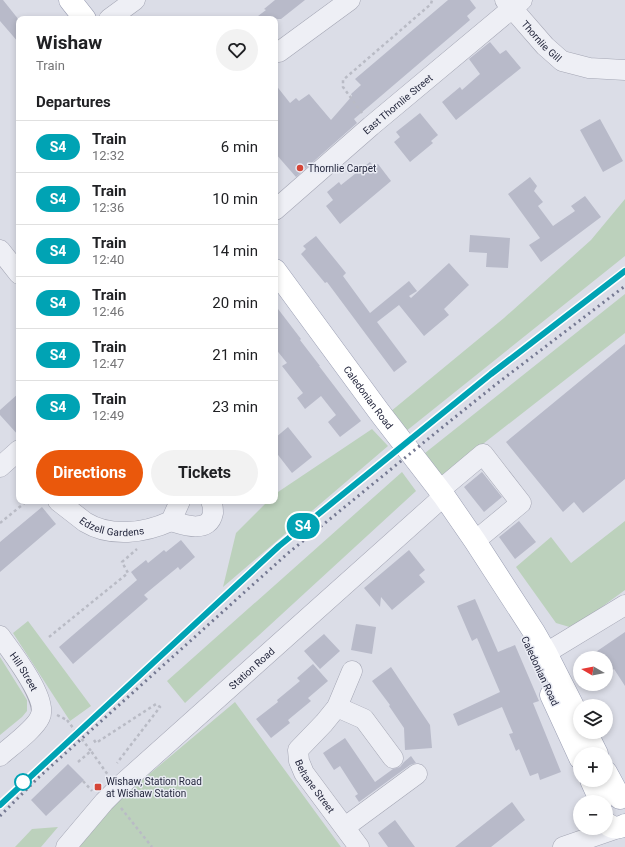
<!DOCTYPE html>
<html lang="en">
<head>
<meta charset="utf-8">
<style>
  :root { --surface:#fff; --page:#f2f2f2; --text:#202124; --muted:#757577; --line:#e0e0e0; --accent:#ea580c }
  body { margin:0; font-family:Roboto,sans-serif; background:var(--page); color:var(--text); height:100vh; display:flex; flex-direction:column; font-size:15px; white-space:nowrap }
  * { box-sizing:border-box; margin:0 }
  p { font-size:13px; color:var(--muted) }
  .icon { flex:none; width:22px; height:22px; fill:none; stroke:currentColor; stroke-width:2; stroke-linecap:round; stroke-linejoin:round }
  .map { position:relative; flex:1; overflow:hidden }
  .panel { position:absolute; left:16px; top:16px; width:262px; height:488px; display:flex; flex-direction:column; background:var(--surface); border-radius:8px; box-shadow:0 2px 6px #0003 }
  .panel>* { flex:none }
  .badge { padding:0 8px; border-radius:13px; font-size:14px; line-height:26px }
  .needle { width:26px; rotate:279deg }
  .tools { position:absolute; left:573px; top:651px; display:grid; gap:8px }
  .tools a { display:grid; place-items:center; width:40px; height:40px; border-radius:50%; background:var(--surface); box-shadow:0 2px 6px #0003; font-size:20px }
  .map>.badge { position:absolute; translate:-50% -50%; box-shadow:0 0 0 2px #fff }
  h2 { padding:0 20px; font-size:15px; line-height:36px }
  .round { display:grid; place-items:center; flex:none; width:42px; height:42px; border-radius:21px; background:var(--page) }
  .overview { display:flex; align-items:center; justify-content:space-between; height:68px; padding:0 20px }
  h1 { font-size:19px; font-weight:700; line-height:30px }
  .action { display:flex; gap:8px; margin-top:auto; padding:8px 20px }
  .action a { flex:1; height:46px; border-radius:24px; background:var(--accent); color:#fff; font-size:16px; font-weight:700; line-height:46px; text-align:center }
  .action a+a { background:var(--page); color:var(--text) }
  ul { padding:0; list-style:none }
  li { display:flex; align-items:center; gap:12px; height:52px; padding:0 20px; border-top:1px solid var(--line) }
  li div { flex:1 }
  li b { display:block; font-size:15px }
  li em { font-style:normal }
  li .badge { min-width:44px; font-weight:700; text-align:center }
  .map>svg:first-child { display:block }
</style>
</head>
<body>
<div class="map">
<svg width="625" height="847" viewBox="0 0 625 847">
  <rect width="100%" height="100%" fill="#dbdde7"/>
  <path fill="#bcd1bc" d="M625 199V256L405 432 390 412 504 318 591 240Z
    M625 294V333L442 476 425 453Z
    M372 429 388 446 223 587 236 533 268 501H275V494Z
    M402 472 416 491 185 703 167 681Z
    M625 521V590L573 628 556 623 516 567 551 537 571 563Z
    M28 621 91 706 70 721 13 633Z
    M0 657 27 700V711L22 717 0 735Z
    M235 702 341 847H76L116 802Z
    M58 827 41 847H15L32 829Z"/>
  <path fill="#b8bac9" d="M0 0H3L19 20V43L0 21Z
    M275 0H305L281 19H254L266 10 264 9Z
    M448 0H470L476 8 467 16 470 20 354 119 357 123 296 177 275 153V84L290 103 296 98 299 101 309 94 331 120 352 96 351 94 361 85 355 79Z
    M490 42 500 54 506 50 521 68 456 120 442 102 460 87 462 90 480 74 469 59Z
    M420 113 438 135 431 141 433 143 410 162 394 142 400 137 396 132Z
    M600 119 623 161 603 172 580 130Z
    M370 162 374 167 378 164 391 181 340 224 326 206 333 200 327 192 339 182 341 185Z
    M530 177 537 186 534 191 543 202 538 206 553 226 575 211 571 206 585 196 601 217 541 262 529 245 540 238 508 194Z
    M470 235 510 238 508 268 486 267 487 253 469 252Z
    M316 236 346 273 343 276 370 313 409 281 417 291 409 296 411 298 449 263 469 285 444 309 449 315 424 336 399 305 377 322 407 362 394 372 327 282 325 283 301 254 306 249 303 246Z
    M275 305 301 339 300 340 320 366H319L361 421 340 437 328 422 336 415 321 396 305 409 297 398 303 393 282 366 287 363 275 348Z
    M625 344V479L583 513 574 502 563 512 506 442Z
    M19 393V436L0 415V410Z
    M288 427 312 457 292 473 275 451V438Z
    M482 472 502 497 484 512 464 487Z
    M42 507 56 524 0 572V542Z
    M519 521 536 542 515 559 499 537Z
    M181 540 195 557 180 570 178 567 144 595 148 599 73 664 59 647 137 580 131 572 146 560 148 563 164 550 166 552Z
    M409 550 425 570 419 575 425 582 392 610 381 597 380 607 364 588Z
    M475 599 498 652 515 645 539 701 533 703 561 772 540 780 538 773 530 776 519 749 516 751 509 734 513 733 502 707 458 726 453 714 500 692 477 638 472 641 457 606Z
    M356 624 376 627 372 654 351 650Z
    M625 632V686L614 669 606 674V658H587Z
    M324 634 340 651 320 669 304 651Z
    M313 664 328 681 308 698 311 701 288 720 290 723 271 738 256 719 278 702 277 700 300 681 297 678Z
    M391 667 430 725 432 748 405 750 404 728 389 706 390 705 372 681Z
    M345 738 375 782 393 769 400 767 404 762 411 756 416 763 410 765 359 802 355 796 358 794 340 766 334 770 323 753Z
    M68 764 84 780 46 816 31 800Z
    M512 802 525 820 491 847H455Z
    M395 820 415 847H388L378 833Z"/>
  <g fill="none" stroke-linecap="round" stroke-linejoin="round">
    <defs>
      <g id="minor">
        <path id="s1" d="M505 0 545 46 562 61 589 68 625 70"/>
        <path d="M109 19 135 0"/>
        <path d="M279 52 350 0"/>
        <path id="s2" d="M275 210 371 126 522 0"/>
        <path d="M0 250 19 274"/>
        <path d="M0 467 19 450"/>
        <path d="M440 490 483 454 521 503 475 541"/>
        <path id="s3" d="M58 501C67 508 76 515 85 522 111 538 145 533 171 521L180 501"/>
        <path d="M171 521C184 525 209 534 213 513 213 509 213 505 211 501"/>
        <path id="s4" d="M0 636C11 651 49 700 40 717 35 729 10 747 0 756"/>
        <path d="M546 653 625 605"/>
        <path id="s5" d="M352 671 337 707 324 723 298 750 299 761 304 773 359 847"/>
        <path d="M337 707 364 719 393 758"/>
        <path d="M345 827 417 774"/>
        <path id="s6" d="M66 847 104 802 122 784 444 496"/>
        <path d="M563 847 618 828"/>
      </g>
      <g id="major">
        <path d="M70 0 85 19"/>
        <path id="s7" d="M275 270 380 413 444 496 475 541 534 632 546 653 580 720"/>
        <path d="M551 695 580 758"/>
        <path d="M586 732 597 754"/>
        <path d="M606 772 620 798"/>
        <path d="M591 780 601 802"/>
        <path d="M606 823C612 828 618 829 625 825"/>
      </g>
    </defs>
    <use href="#minor" stroke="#a4a6b4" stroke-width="21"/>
    <use href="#major" stroke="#9a9eb3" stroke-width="23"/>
    <path stroke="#b9bbc5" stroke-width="2.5" stroke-dasharray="3 3" stroke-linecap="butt" d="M362 113 343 87V80L431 4 432 0
      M0 523 27 501
      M49 637 128 573 122 562 137 549
      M57 715 67 720
      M94 740 96 743 156 704 160 707 117 763
      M78 762 91 751 108 775
      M83 781 92 791
      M121 808 152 847"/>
    <use href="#minor" stroke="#eeeff5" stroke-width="20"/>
    <use href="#major" stroke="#fff" stroke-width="22"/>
    <path stroke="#747891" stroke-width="3" stroke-dasharray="2 4" stroke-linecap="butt" d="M0 805 279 546 491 374 625 271
      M0 816 39 777 287 554 444 426 499 382 625 286"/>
    <path stroke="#b9bbc5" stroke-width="2.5" stroke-dasharray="3 3" stroke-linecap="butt" d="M67 720 91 751"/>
  </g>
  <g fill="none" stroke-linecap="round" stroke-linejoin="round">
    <defs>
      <path id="line" d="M0 805 279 546 491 374 625 271"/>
    </defs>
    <use href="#line" stroke="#fff" stroke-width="9"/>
    <use href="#line" stroke="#00a3b4" stroke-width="6"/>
  </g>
  <g fill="#d54537" stroke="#eaecf4" stroke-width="1.5">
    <circle cx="300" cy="168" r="4"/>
    <rect x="94" y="783" width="8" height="8" rx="2"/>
  </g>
  <circle fill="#fff" stroke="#00a3b4" stroke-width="2" cx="23" cy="782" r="8"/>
  <g text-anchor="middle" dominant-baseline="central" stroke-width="3" stroke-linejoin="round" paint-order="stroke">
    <g font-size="10" fill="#24273d" stroke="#eaecf4">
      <text stroke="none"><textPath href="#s1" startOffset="55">Thornlie Gill</textPath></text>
      <text stroke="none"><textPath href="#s2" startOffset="162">East Thornlie Street</textPath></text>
      <text stroke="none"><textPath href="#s7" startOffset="158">Caledonian Road</textPath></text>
      <text stroke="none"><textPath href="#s3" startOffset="62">Edzell Gardens</textPath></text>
      <text stroke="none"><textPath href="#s6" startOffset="258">Station Road</textPath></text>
      <text transform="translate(540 671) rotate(65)">Caledonian Road</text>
      <text stroke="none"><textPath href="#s4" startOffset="43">Hill Street</textPath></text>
      <text stroke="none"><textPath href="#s5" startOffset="138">Beltane Street</textPath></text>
    </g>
    <g font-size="10" fill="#24273d" stroke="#eaecf4" text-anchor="start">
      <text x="308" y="168">Thornlie Carpet</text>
      <text x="106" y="781">Wishaw, Station Road<tspan x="106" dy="12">at Wishaw Station</tspan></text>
    </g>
  </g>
</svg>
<div class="tools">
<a><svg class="needle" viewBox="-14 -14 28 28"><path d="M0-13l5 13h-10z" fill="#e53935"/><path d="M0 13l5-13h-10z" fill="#757577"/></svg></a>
<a><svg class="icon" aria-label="layers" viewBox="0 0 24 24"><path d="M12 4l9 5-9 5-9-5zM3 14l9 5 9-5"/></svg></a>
<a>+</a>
<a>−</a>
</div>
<b class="badge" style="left:303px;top:526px;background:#00a3b4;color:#fff">S4</b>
<section class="panel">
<div class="overview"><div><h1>Wishaw</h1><p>Train</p></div><a class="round"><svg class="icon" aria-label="heart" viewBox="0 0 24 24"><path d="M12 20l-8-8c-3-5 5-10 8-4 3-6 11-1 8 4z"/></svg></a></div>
<h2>Departures</h2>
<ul>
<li><span class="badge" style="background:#00a3b4;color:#fff">S4</span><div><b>Train</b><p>12:32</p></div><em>6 min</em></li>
<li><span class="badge" style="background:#00a3b4;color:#fff">S4</span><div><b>Train</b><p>12:36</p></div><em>10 min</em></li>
<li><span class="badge" style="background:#00a3b4;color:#fff">S4</span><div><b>Train</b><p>12:40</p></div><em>14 min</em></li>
<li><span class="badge" style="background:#00a3b4;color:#fff">S4</span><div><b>Train</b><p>12:46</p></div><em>20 min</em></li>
<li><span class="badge" style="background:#00a3b4;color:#fff">S4</span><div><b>Train</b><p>12:47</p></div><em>21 min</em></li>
<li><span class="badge" style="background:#00a3b4;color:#fff">S4</span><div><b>Train</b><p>12:49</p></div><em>23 min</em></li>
</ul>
<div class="action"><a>Directions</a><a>Tickets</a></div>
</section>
</div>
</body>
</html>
